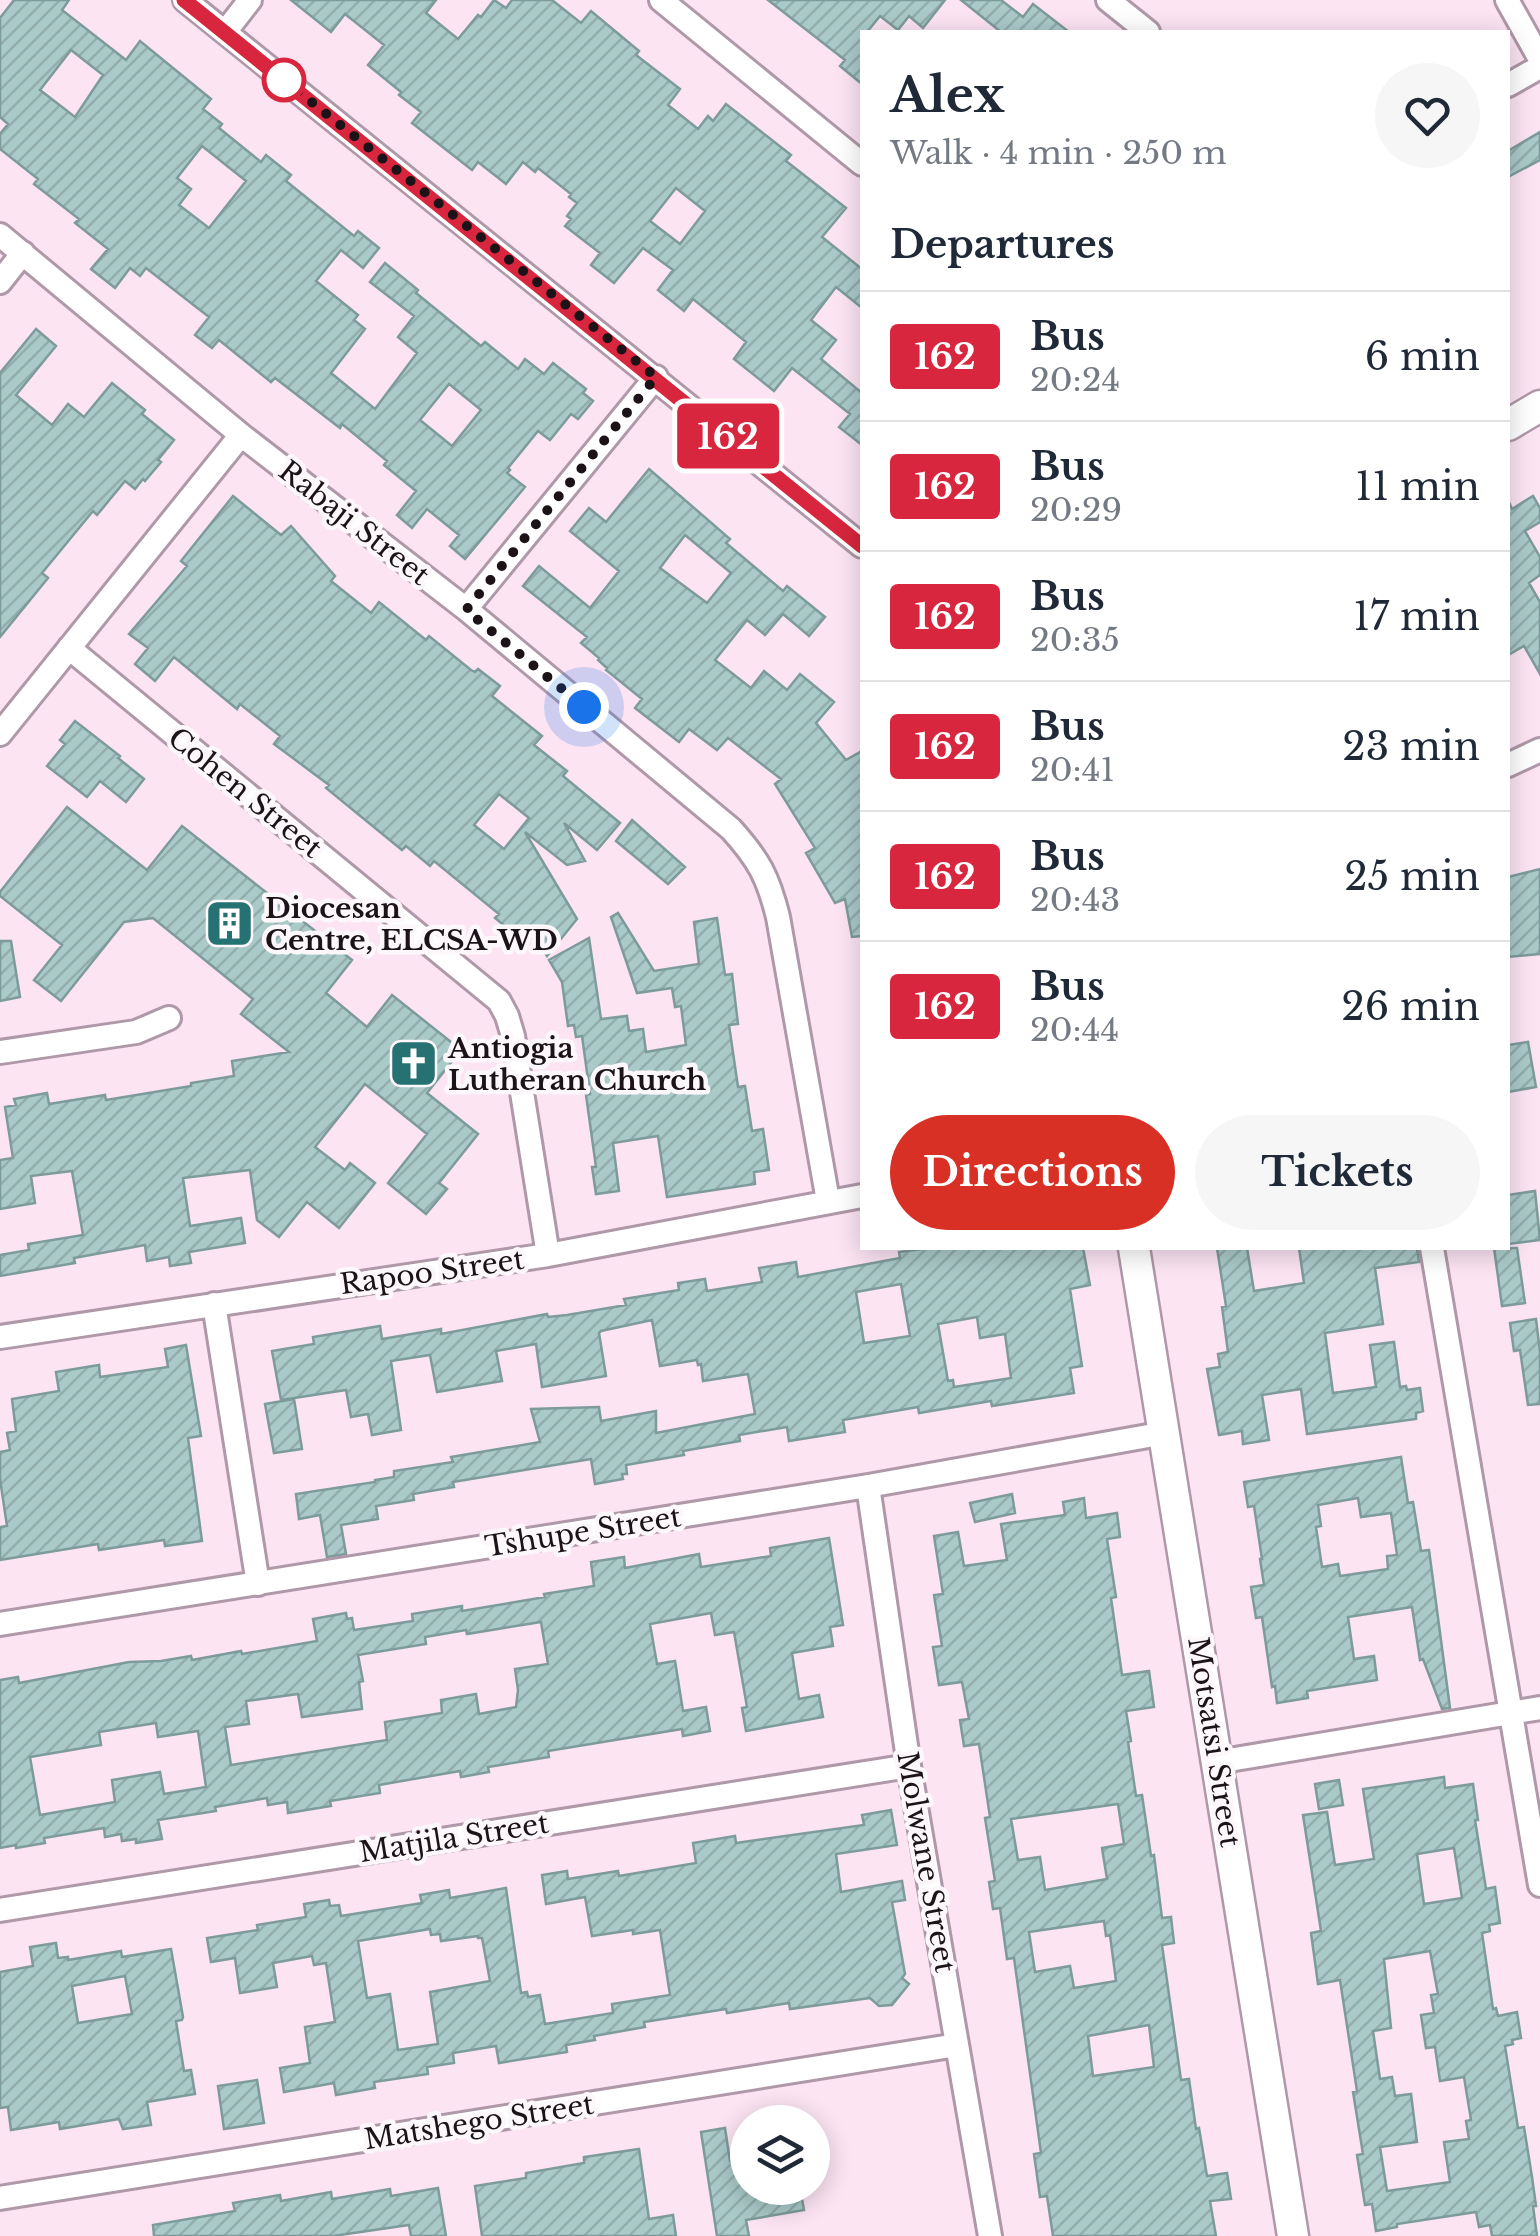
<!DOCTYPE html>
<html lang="en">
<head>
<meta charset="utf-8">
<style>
  :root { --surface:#fff; --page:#f6f6f7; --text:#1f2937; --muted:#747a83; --line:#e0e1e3; --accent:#d93025 }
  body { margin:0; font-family:"Libre Baskerville",serif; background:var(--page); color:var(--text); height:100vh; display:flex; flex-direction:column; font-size:38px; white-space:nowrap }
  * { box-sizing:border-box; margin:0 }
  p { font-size:32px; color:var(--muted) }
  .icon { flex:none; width:55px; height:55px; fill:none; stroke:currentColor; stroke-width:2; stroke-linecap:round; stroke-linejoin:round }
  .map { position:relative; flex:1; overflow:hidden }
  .side { position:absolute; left:860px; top:30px; width:650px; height:1220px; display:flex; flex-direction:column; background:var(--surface); border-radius:0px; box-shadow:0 5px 25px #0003 }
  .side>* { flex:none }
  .badge { padding:0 20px; border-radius:8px; font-size:35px; line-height:65px }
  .buttons { position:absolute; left:730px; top:2105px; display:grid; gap:20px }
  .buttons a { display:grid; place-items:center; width:100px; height:100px; border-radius:50%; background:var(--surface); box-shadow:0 5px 25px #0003; font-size:50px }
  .you { position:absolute; width:50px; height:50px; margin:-25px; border:8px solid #fff; border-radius:50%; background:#1a73e8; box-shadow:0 0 0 15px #1a73e833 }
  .map>.badge { position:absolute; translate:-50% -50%; box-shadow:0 0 0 5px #fff }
  h2 { padding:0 30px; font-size:38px; line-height:90px }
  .round { display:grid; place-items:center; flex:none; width:105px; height:105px; border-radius:52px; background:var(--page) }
  .head { display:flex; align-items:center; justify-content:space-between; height:170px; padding:0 30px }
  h1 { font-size:48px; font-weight:800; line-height:75px }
  .button { display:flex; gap:20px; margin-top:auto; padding:20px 30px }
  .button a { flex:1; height:115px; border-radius:60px; background:var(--accent); color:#fff; font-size:40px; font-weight:800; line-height:115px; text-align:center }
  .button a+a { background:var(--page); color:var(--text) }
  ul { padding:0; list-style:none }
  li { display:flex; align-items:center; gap:30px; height:130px; padding:0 30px; border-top:2px solid var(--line) }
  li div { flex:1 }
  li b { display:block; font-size:38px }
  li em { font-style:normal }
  li .badge { min-width:110px; font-weight:700; text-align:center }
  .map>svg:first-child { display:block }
</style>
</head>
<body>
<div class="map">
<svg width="1540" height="2236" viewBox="0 0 1540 2236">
  <defs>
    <pattern id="building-hatch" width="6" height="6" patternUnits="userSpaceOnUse" patternTransform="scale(2.5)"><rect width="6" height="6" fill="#aacac9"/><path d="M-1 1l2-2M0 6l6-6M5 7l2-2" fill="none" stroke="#92adac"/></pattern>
  </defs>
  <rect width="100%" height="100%" fill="#fce4f3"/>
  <path fill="url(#building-hatch)" stroke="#7d9b9a" stroke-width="2.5" fill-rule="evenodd" d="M14 0H69L62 10 126 60 140 41 211 99 203 109 222 124 219 128 261 162 266 155 291 175 286 181 354 236 358 231 379 248 363 268 341 250 316 281 358 315 354 320 365 329 331 373 375 409 417 353 398 337 414 316 370 282 385 263 418 290 416 293 481 346 485 342 518 369 525 359 544 374 553 363 586 389 583 393 593 401 578 419 571 414 550 440 538 431 508 468 510 470 507 473 525 487 465 559 450 546 459 535 427 509 412 528 397 515 416 491 384 465 387 461 342 424 340 428 275 378 271 382 219 340 212 348 195 335 209 317 146 268 140 276 130 268 115 288 91 269 108 249 75 223 79 219 34 184 38 179 0 149V134L8 124 0 117V18ZM71 50 103 75 75 117 40 90ZM202 146 246 181 209 228 179 205 191 189 177 178ZM449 384 481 410 452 446 420 420Z
    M291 0H436L426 13 458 39 478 15 481 17 494 0 506 8 512 0H552L581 23 591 11 639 51 636 55 680 89 668 105 698 129 708 116 713 121 726 104 791 155 786 161 846 208 822 237 862 269V308L836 287 811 320 836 340 821 359 862 393V445L839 427 850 414 792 368 774 391 734 359 746 342 693 299 684 311 658 290 673 270 643 248 614 283 591 265 600 253 565 226 571 219 567 216 577 203 569 197 571 194 538 168 535 172 523 162 506 184 478 162 472 170 412 123 421 112 399 95 401 92 368 65 384 45 345 14 331 32ZM676 188 705 211 680 244 650 221Z
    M768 0H945L923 28 909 16 898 30 880 16 867 32H862V84L840 66 845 60Z
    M961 0H1001L1023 17 1033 4 1069 32H1001Z
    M1540 132V160L1508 177V151Z
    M36 329 56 346 16 395 52 425 68 404 84 417 112 383 145 410 142 414 174 440 158 460 161 462 145 481 143 479 135 489 125 481 97 515 93 511 42 573 48 578 0 637V373Z
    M649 469 730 539 726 543 783 591 787 586 825 617 809 636 783 614 765 635 747 620 715 660 751 688 764 671 787 690 800 674 834 702 816 723 846 760 862 751V936L852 937 845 899 835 903 806 853 815 848 775 784 781 779 728 738 717 750 689 729 679 742 635 708 642 699 606 670 607 668 598 660 599 658 581 643 587 637 523 586 539 566 590 608 619 571 570 531 589 508 606 522ZM685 535 731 573 707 603 660 568Z
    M233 496 281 535 291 526 335 576 331 581 371 613 379 602 426 640 429 636 471 670 475 672 478 669 500 686 492 696 542 736 534 745 567 771 563 776 620 823 597 850 564 823 585 861 567 865 525 832 577 919 547 956 540 945 522 930 517 936 495 918 499 914 434 861 430 866 406 846 402 850 326 788 329 785 274 744 280 736 240 704 237 709 174 657 155 681 135 664 148 648 129 634 187 566 181 561ZM499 794 529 818 504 849 474 825Z
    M1533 496 1540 508V522L1525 531 1540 557V575L1529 583 1540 602V674L1524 646 1508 655V500L1512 509Z
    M75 721 120 756 118 758 144 779 126 802 100 781 87 797 47 766 65 744 60 740Z
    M67 807 147 870 182 826 352 960 326 993 367 1027 392 995 461 1050 427 1093 478 1134 439 1183 447 1189 426 1214 388 1183 427 1134 365 1084 315 1147 345 1170 350 1163 375 1183 339 1228 307 1202 279 1237 257 1220 250 1170 183 1178 190 1226 241 1218 245 1243 189 1252 191 1263 170 1266 169 1257 147 1261 145 1245 74 1258 75 1263 0 1276V1255L29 1250 28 1244 83 1235 72 1171 31 1176 35 1203 0 1209V1160L13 1158 5 1107 16 1105 14 1099 47 1093 49 1104 105 1095 106 1100 191 1086V1083L234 1076 232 1061 289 1052 241 1014 253 999 153 918 124 922 61 1001 34 980 62 945 0 896V892Z
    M632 820 685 867 668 884 616 841Z
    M1540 869V954L1508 957V877Z
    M618 913 654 971 699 964 694 922 717 918 725 975 732 974 738 1024 729 1025 738 1087 745 1086 752 1131 763 1129 769 1170 754 1172 755 1184 667 1197 658 1136 613 1143 619 1191 596 1194 592 1167H596L586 1095 590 1094 582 1036 576 1037 574 1025 568 1026 562 982 549 960 589 938 601 1019 627 1016 629 1031 643 1029 646 1052 686 1045 681 1006 675 1007 672 988 637 993 611 917Z
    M0 941H11L20 997 0 1001Z
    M1528 1042 1536 1087 1508 1092V1045Z
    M1535 1191 1540 1240 1508 1244V1195Z
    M929 1248H1083L1090 1285 1070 1289 1082 1366 1070 1368 1074 1393 992 1406 991 1401 919 1413 918 1407 843 1420 845 1432 789 1441 787 1427 739 1435 740 1441 683 1451 684 1455 626 1465 627 1474H622L623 1479 595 1484 591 1459 453 1482 454 1487 413 1494 414 1500 376 1506 378 1519 341 1525 346 1554 327 1557 320 1515 299 1519 296 1494 375 1482V1480L394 1477V1471L453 1462 451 1457 540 1442 531 1409 599 1407 601 1421 656 1411V1433L755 1414 748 1374 703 1381 701 1364 698 1365 697 1360 660 1366 652 1320 601 1331 599 1333 606 1376 542 1387 536 1344 496 1351 502 1381 437 1392 430 1355 391 1361 401 1430 372 1435 368 1414 351 1417 346 1390 281 1400 272 1351 314 1344 313 1337 380 1326 382 1339 441 1329V1334L547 1314 548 1317 567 1315 626 1305 624 1299 679 1290 678 1283 705 1279 707 1291 762 1282 759 1268 796 1262 798 1277 900 1258 899 1252ZM901 1284 910 1336 864 1343 856 1292ZM977 1317 980 1338 1005 1334 1011 1378 954 1387 953 1380 948 1381 938 1324Z
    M1217 1248H1247L1254 1291 1304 1283 1299 1248H1417L1419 1262 1375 1268 1383 1324 1325 1333 1333 1393 1376 1387 1370 1345 1394 1342 1400 1387 1406 1386 1407 1390 1420 1388 1423 1411 1416 1413V1419L1307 1434 1301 1389 1262 1395 1269 1440 1243 1444 1242 1431 1219 1435 1207 1369 1220 1367 1218 1354 1228 1352 1222 1307 1226 1306Z
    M1494 1248H1517L1525 1303 1502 1306Z
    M1536 1319 1540 1352V1404L1528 1405 1520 1350 1514 1351 1510 1323Z
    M186 1345 201 1436 188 1438 202 1541 165 1546 164 1540 99 1550 98 1544 0 1560V1527L7 1526 0 1479V1452L10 1450 7 1433 16 1431 12 1399 59 1391 56 1372 99 1365 100 1377 168 1367 165 1349Z
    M294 1399 302 1449 274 1453 265 1404Z
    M1401 1457 1408 1503 1413 1502 1421 1551 1429 1550 1450 1708 1442 1709 1423 1659 1420 1660 1412 1607 1348 1617 1354 1659 1374 1656 1377 1680 1307 1691 1308 1698 1277 1703 1275 1686 1272 1687 1262 1617 1256 1618 1251 1587 1264 1585 1260 1559H1262L1254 1506 1248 1507 1244 1482ZM1358 1498 1361 1517 1391 1513 1397 1555 1387 1556 1388 1569 1340 1576 1338 1564 1322 1567 1316 1527 1321 1526 1318 1505Z
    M1012 1494 1015 1513 975 1522 970 1503Z
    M1084 1498 1086 1518 1117 1513 1120 1537 1107 1539 1116 1597 1111 1598 1122 1675 1149 1671 1154 1707 1126 1711 1131 1741 1128 1742 1136 1796 1142 1795 1151 1856 1154 1855 1162 1918 1171 1917 1174 1943 1162 1945 1181 2080 1189 2079 1196 2129 1199 2128 1207 2176 1227 2173 1231 2199 1210 2201 1216 2236H1053L1047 2196 1040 2197 1034 2154 1041 2153 1014 1958 1007 1959 1000 1908 993 1909 989 1882 995 1881 985 1818 990 1817 979 1744 964 1746 960 1720 969 1719 962 1682 939 1685 933 1647 942 1646 934 1595 943 1594 934 1536 958 1532 964 1566 1007 1560 1001 1524 1065 1515 1063 1502ZM1118 1804 1124 1844 1102 1848 1107 1879 1045 1890 1040 1857 1018 1860 1011 1819ZM1104 1921 1106 1936 1110 1935 1116 1981 1074 1988 1070 1966 1035 1972 1029 1932ZM1149 2025 1154 2067 1093 2076 1088 2036Z
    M829 1538 843 1625 830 1627 833 1646 792 1653 799 1699 819 1695 823 1717 746 1731 742 1708 747 1707 734 1632 715 1635 711 1613 650 1624 657 1664 675 1661 683 1711 706 1707 710 1731 683 1736 682 1729 548 1751 549 1757 488 1767 489 1772 461 1777 460 1771 379 1785 380 1793 330 1801 331 1806 288 1813 287 1802 268 1805 267 1798 215 1807 216 1811 158 1820 162 1839 136 1843V1839L122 1841 121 1834 105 1837 104 1828 44 1838 45 1843 16 1848V1845L0 1848V1680L18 1677 19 1683 129 1662 161 1661 191 1656 192 1660 241 1651 242 1654 317 1641 313 1619 346 1613 347 1619 352 1618 354 1630 413 1621 412 1614 462 1606V1611L545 1597 544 1594 594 1586 591 1562 624 1557 625 1568 699 1554 701 1567 771 1556 770 1548ZM541 1622 548 1664 515 1669 518 1690 516 1707 479 1714 476 1694 441 1700 442 1713 385 1722 387 1740 231 1765 225 1727 249 1724 246 1701 298 1694 302 1717 362 1709 359 1682 363 1681 358 1655 426 1644 425 1637 466 1630 467 1634ZM156 1723 158 1737 198 1731 206 1787 164 1794 160 1772 112 1780 115 1802 40 1815 30 1757 101 1745 99 1732Z
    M1444 1777 1445 1788 1473 1784 1478 1820H1475L1486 1889 1495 1887 1500 1923 1489 1925 1490 1931 1482 1933 1493 2009 1496 2008 1498 2016 1517 2012 1521 2038 1512 2040 1513 2044 1505 2046 1518 2128 1524 2127 1532 2177 1536 2206H1533L1537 2236H1492L1490 2225 1479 2227 1476 2212 1397 2224V2227L1376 2231 1372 2204 1365 2205 1357 2155 1363 2154 1353 2092 1357 2091 1340 1980 1318 1984 1311 1933 1321 1931 1303 1815 1327 1812 1335 1865 1374 1859 1363 1789ZM1454 1848 1462 1898 1424 1904 1417 1854ZM1430 1951 1438 1994 1431 1995 1434 2013 1421 2015 1426 2048 1435 2047 1440 2081 1464 2077 1471 2120 1466 2121 1469 2139 1444 2142 1450 2182 1387 2191 1380 2147 1417 2142 1411 2094 1395 2096 1392 2077 1380 2079 1373 2031 1391 2028 1384 1959Z
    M1339 1780 1343 1805 1319 1809 1315 1784Z
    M891 1810 897 1845 836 1854 841 1892 902 1881 905 1900 892 1902 905 1974 902 1978 909 1984 892 2005 879 2006 870 1998 790 2009 789 2003 727 2013 726 2009 644 2022 645 2027 594 2036 595 2040 566 2045 567 2052 499 2063 496 2046 453 2053 454 2063 427 2067 428 2074 374 2082 375 2088 336 2095 334 2083 284 2092 280 2068 310 2063 305 2027 335 2022 326 1963 314 1965 312 1956 273 1963 277 1987 240 1993 235 1958 211 1962 207 1938 258 1930 257 1925 306 1917 304 1904 329 1900 330 1906 339 1905 341 1916 422 1903 420 1895 449 1890 450 1898 506 1888 521 1993 527 1992 528 1997 540 1995 545 2024 613 2013 612 2004 670 1995 660 1930 633 1934V1930L592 1936 585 1897 546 1904 542 1875 567 1871 568 1879 618 1871 619 1876 696 1863 693 1843 735 1836 736 1843 864 1825 862 1815ZM430 1929 431 1935 440 1934 441 1941 478 1936V1938H482L490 1981 430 1992 438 2044 398 2050 390 1994 367 1998 358 1941Z
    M56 1943 58 1958 68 1957V1960L121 1951 122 1957 171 1949 183 2017 182 2020 176 2021 184 2071 191 2070 195 2094 147 2102 151 2125 123 2129 119 2119 60 2129 59 2122 11 2130 8 2107 0 2108V1972L33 1966 30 1947ZM125 1976 132 2014 78 2023 72 1986Z
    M257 2080 264 2123 224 2129 218 2086Z
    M725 2128 730 2161 748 2158V2188H800L804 2210 746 2220 749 2236H717L701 2132Z
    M639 2149 649 2219 673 2215 676 2236H482L475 2186 526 2178V2173L584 2163V2157Z
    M438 2188 446 2236H411L409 2225 333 2236H154L153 2225 235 2211 233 2203 280 2195 281 2201 331 2192 332 2199 390 2189 391 2196Z"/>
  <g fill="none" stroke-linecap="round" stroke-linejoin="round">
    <defs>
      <path id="minor" d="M185 0 862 546
        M661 0 862 164
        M1108 0 1148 32
        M1507 0 1540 59
        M225 32 250 0
        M1508 85 1540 67
        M0 235 241 435 466 609 731 829C759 860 768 877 778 917L828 1201
        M0 282 23 253
        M466 609 656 377
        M69 648 499 1001 507 1016 513 1036 548 1255
        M0 734 241 435
        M1508 765 1540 750
        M0 1052 136 1032 169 1018
        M1432 1248 1540 1885
        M214 1304 258 1584
        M0 1337 548 1255 862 1196
        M868 1486 909 1766 990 2236
        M0 1624 868 1486 1165 1433
        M1217 1762 1540 1708
        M0 1910 909 1766
        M0 2198 957 2045"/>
      <path id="tertiary" d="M1508 425 1540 406
        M1134 1248 1293 2236"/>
    </defs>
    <use href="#minor" stroke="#af98a7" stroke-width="28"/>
    <use href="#tertiary" stroke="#af98a7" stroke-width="35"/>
    <use href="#minor" stroke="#fff" stroke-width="22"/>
    <use href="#tertiary" stroke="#fff" stroke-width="30"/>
  </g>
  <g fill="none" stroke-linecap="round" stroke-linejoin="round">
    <defs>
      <path id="line" d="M184 0 862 546"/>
    </defs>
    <use href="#line" stroke="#fff" stroke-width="22"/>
    <use href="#line" stroke="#d7263d" stroke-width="15"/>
    <path stroke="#1b1318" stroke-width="10" stroke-dasharray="0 18" d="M284 80 656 377 466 610 584 707"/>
  </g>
  <defs>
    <symbol id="building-square" viewBox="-11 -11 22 22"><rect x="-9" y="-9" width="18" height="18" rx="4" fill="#267171" stroke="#fcf7fa"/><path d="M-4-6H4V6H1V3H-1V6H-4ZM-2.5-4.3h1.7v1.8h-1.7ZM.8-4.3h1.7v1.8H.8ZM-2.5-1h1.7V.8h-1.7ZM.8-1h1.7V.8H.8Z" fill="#fff"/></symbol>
    <symbol id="church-square" viewBox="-11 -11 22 22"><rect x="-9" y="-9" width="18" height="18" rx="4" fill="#267171" stroke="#fcf7fa"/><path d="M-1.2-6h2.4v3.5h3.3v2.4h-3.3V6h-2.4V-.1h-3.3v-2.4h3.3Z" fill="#fff"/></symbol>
  </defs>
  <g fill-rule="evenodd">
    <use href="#building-square" x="202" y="896" width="55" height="55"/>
    <use href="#church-square" x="386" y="1036" width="55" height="55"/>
  </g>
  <circle fill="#fff" stroke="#d7263d" stroke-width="5" cx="284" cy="80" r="20"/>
  <g text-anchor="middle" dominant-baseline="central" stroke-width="9" stroke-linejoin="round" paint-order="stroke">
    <g font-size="28" fill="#1b1318" stroke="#fcf7fa">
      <text transform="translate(354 523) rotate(38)">Rabaji Street</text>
      <text transform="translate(245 793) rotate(39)">Cohen Street</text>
      <text transform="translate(432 1272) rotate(-8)">Rapoo Street</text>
      <text transform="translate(583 1532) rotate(-9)">Tshupe Street</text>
      <text transform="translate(1214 1742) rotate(81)">Motsatsi Street</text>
      <text transform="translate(454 1838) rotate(-9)">Matjila Street</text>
      <text transform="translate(926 1862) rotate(80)">Molwane Street</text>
      <text transform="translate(479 2122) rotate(-9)">Matshego Street</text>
    </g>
    <g font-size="28" font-weight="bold" fill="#1b1318" stroke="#fcf7fa" text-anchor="start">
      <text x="265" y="908">Diocesan<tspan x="265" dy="32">Centre, ELCSA-WD</tspan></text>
      <text x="448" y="1048">Antiogia<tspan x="448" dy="32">Lutheran Church</tspan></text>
    </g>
  </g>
</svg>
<div class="buttons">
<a><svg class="icon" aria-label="layers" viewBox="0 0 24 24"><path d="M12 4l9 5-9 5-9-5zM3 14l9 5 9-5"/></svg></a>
</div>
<div class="you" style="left:584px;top:707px"></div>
<b class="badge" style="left:728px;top:436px;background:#d7263d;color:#fff">162</b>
<section class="side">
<div class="head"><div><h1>Alex</h1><p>Walk · 4 min · 250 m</p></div><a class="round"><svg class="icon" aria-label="heart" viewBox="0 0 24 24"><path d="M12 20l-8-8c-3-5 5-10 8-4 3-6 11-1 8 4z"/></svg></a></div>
<h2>Departures</h2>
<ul>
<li><span class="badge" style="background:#d7263d;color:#fff">162</span><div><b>Bus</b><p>20:24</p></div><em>6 min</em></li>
<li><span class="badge" style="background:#d7263d;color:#fff">162</span><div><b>Bus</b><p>20:29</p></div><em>11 min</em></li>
<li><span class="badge" style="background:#d7263d;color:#fff">162</span><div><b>Bus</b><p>20:35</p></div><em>17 min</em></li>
<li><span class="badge" style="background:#d7263d;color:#fff">162</span><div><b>Bus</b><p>20:41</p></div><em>23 min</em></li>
<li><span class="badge" style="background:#d7263d;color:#fff">162</span><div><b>Bus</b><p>20:43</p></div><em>25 min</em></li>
<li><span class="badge" style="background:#d7263d;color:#fff">162</span><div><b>Bus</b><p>20:44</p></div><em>26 min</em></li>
</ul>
<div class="button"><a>Directions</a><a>Tickets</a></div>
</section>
</div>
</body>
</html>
